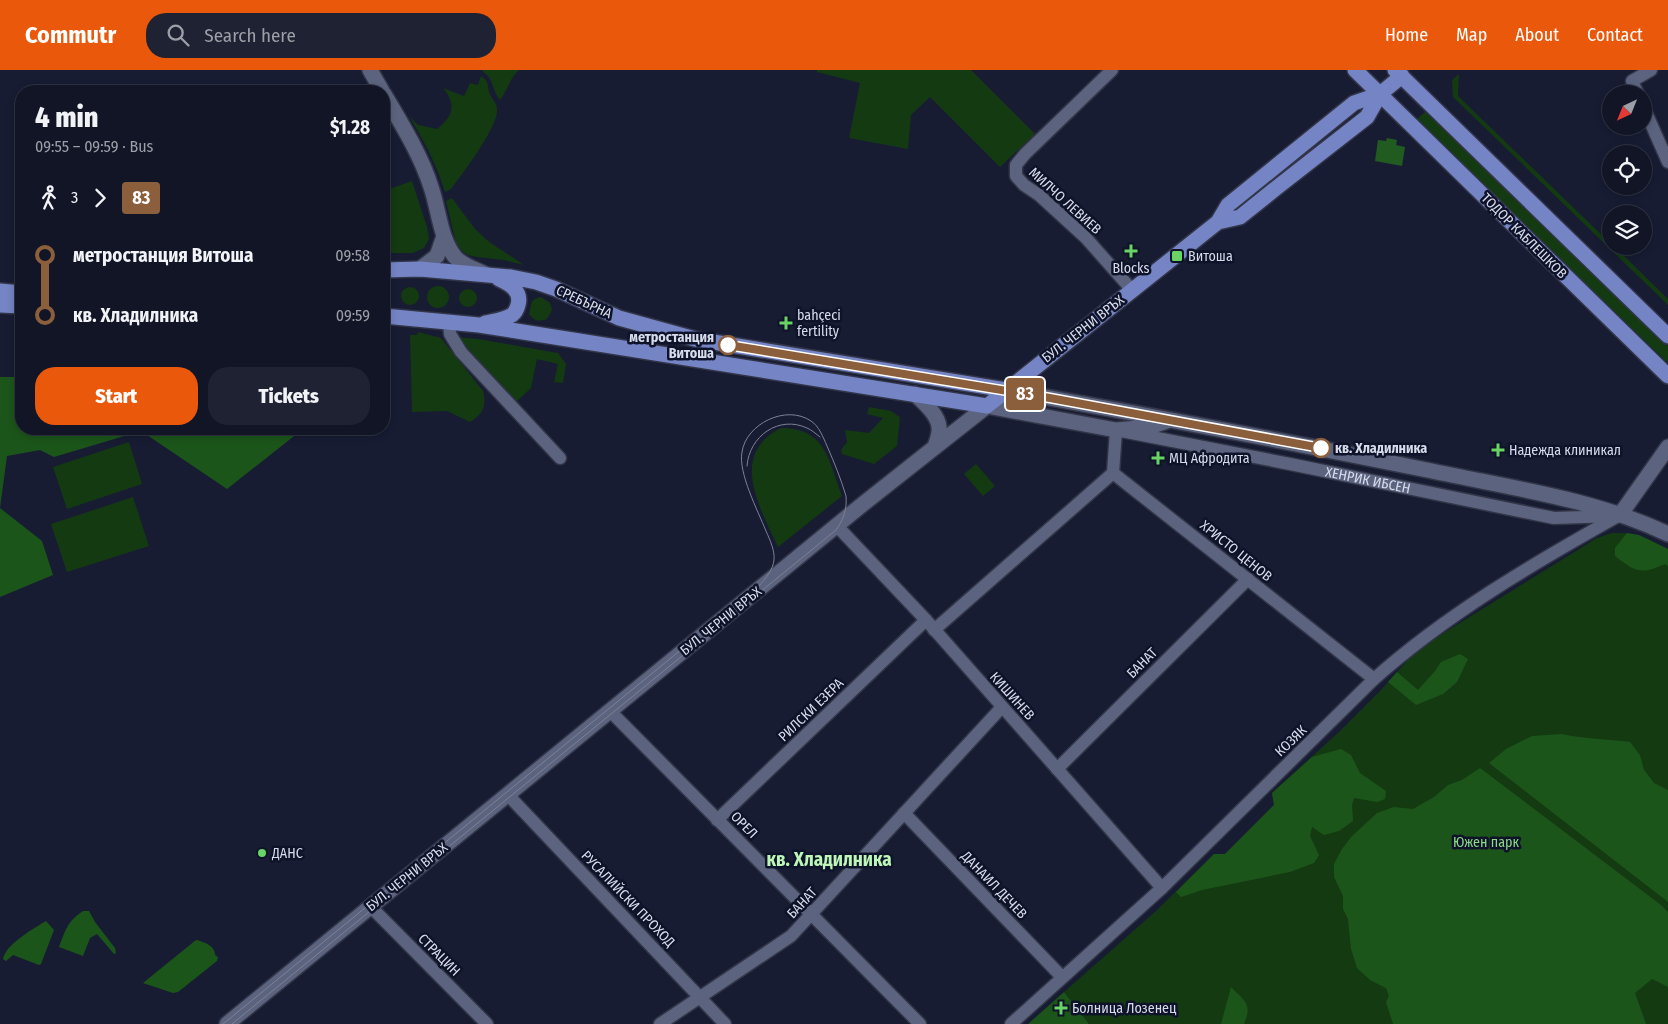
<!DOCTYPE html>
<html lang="en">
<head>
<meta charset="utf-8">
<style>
  :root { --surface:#111526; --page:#1e2232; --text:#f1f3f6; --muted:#9c9fa7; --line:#303443; --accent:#ea580c }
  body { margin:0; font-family:"Fira Sans Condensed",sans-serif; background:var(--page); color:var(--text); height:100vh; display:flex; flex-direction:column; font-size:19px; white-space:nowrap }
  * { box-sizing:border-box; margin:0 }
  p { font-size:16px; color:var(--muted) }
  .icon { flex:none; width:28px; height:28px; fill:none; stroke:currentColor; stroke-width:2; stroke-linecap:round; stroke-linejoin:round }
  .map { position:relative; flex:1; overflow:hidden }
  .side { position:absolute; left:15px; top:15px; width:375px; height:350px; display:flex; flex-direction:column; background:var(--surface); border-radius:20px; box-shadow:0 2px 8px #0003,0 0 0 1px var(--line) }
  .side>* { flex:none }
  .badge { padding:0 10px; border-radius:4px; font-size:18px; line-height:32px }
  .needle { width:32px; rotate:223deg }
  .controls { position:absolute; left:1602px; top:15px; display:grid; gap:10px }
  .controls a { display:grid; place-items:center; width:50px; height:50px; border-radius:50%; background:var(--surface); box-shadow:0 2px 8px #0003,0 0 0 1px var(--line); font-size:25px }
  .map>.badge { position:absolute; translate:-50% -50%; box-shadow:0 0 0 2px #fff }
  .legs { display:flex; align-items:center; gap:8px; height:55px; padding:0 20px; font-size:16px }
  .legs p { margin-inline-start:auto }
  .summary { display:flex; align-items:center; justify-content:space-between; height:85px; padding:0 20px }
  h1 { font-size:28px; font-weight:800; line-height:38px }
  .button { display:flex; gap:10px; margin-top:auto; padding:10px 20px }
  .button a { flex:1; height:58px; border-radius:20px; background:var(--accent); color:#fff; font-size:20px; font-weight:800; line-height:58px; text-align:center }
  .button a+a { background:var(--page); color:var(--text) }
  ul { padding:0 20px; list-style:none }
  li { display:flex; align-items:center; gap:18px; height:60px; font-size:19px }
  li i { display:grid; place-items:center; width:8px; height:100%; margin:0 6px; background:currentColor }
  li i::after { content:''; width:12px; height:12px; margin:-6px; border:4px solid; border-radius:50%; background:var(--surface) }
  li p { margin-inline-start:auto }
  li:first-child i { background:linear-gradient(#0000 50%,currentColor 0) }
  li:last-child i { background:linear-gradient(currentColor 50%,#0000 0) }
  header { display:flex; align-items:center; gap:30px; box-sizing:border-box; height:70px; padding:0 25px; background:var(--accent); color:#fff }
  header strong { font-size:24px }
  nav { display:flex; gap:28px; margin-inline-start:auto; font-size:18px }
  .search { width:350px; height:45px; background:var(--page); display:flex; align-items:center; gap:12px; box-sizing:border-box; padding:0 18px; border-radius:20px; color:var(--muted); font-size:19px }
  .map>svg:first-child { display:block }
</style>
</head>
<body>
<header>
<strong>Commutr</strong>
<div class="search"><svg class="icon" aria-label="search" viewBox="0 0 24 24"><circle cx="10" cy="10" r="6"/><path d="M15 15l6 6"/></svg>Search here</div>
<nav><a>Home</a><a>Map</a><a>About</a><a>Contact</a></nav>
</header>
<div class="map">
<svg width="1668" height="954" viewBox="0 0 1668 954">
  <rect width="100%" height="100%" fill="#171c33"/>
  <path fill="#143a12" d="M483 0H519C511 6 507 21 500 30 491 19 495 10 483 2Z
    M817 0H971L1035 64 1000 97 930 27 911 45 908 79 849 68 860 13 817 2Z
    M1459 4 1458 26 1611 174V176H1614L1668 229V235L1453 27 1452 10Z
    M481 6C489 12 487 13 489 22 491 28 497 33 497 39 499 56 462 104 451 119L445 122C437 95 424 71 409 46L418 55 437 59C453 46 457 35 443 18L464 26 470 13 478 15Z
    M1426 41 1668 276V293L1416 50Z
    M412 111 427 157 429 169 424 178 413 183H384V121Z
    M452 128 475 159 488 171 524 195 504 190 477 187 468 185 462 181 456 173 446 131Z
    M427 227a11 11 0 1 1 22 0a11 11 0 1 1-22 0Z
    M401 226a9 9 0 1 1 18 0a9 9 0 1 1-18 0Z
    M459 228a9 9 0 1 1 18 0a9 9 0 1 1-18 0Z
    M541 227 550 233 552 240 547 249C539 252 534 251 529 244 532 235 529 229 541 227Z
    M418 262 441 268 483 321C487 336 483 344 470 352L447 341 412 342 410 265H417Z
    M456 267 478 269 558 283 566 294 563 313 554 312 558 294 537 289 531 318 516 332Z
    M869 337 891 341 900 347 897 376 874 394 842 384 841 380 847 372 845 360 869 363 883 348 867 344Z
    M781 358C826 358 829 391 842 426L778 477C760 438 728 384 781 358Z
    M129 372 142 414 67 439 53 397Z
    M976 394 995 416 983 426 964 404Z
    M133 427 149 476 67 502 51 454Z
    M1612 463C1637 462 1646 468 1668 479V954H1089L1064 922 1156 841 1214 784H1225L1274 735 1272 723 1340 661 1381 620 1413 584 1442 564 1597 468Z"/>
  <path fill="#1c551a" d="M0 307H21V359H303L227 419 141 361 54 387 40 380 7 386 0 438 42 471 53 505 0 527Z
    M1627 463 1639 465 1668 479V496L1665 494C1640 505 1636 502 1615 486V478Z
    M1460 584 1468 589 1457 612 1443 624 1416 635 1388 612 1397 602 1418 620 1435 601 1441 592Z
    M1562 664C1585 669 1607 669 1630 672L1640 685 1644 700 1654 713 1668 720V832L1489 693 1506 679 1532 666Z
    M1341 679 1351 685 1360 703 1386 721 1385 729 1377 732 1354 728 1352 735 1353 751 1339 761 1324 765 1312 757 1310 766 1319 785 1314 793 1290 802 1202 820 1181 827 1176 822 1214 784H1225L1274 735 1272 723 1312 687Z
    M1480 698 1661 835 1668 842V917L1652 909 1635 923 1646 954H1393L1386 932 1389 926 1386 918 1370 910 1357 898 1351 879 1348 849 1343 839V826L1334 807V794L1342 779 1351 767 1377 743 1394 737 1413 739 1434 727 1448 715 1462 710Z
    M83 841H89L95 852 115 878 116 883 114 884 97 864 90 868 83 886 59 877C66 859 67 852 83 841Z
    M46 851 54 860 41 894 39 895 13 885 6 891 3 889C6 874 33 859 46 851Z
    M196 870C205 872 215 876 215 885L218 887 217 891 178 922 173 923 143 913Z
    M1231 917C1244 931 1253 933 1244 954H1221Z
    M1064 922 1089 954H1028Z"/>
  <path fill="#225b20" d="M1387 68 1397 70 1396 75 1405 77 1402 96 1375 91 1378 70 1386 71Z"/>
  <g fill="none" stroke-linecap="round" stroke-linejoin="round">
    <defs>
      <g id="street">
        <path d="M1112 0 1025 84 1016 95V106L1024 115 1039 125 1086 168 1132 220"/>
        <path d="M1638 24 1632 11 1651 0"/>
        <path d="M1644 38 1668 92"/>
        <path d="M449 252 450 264 461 282 560 388"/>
        <path id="s1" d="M1113 403 1116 360 1290 394 1554 448 1615 446"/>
        <path d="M1113 403 1374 609"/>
        <path d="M837 456 926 550 1162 818"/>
        <path d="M934 560 1113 403"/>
        <path d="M610 641 920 954"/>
        <path d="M1057 699 1248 509"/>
        <path d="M508 725 725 954"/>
        <path d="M904 743 1062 907"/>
        <path d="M717 750 926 550"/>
        <path d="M370 836 487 954"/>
        <path d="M660 954 791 866 1002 637"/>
        <path d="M1011 954 1162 818 1374 609C1447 544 1534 493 1620 445"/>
      </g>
      <path id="secondary" d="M370 0 382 21
        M384 24C401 53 421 85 431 117 439 140 440 168 455 187 463 196 475 199 485 204
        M420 199 437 186 444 166
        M1006 320C1148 345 1290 372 1432 401 1511 418 1594 429 1668 464
        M915 324C923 332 938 344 939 357 940 363 937 370 935 377
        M1620 445 1668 377
        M227 954 863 434 987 336 1116 360 1150 357 1170 350"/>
      <path id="primary" d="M1355 0 1668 306
        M1395 0 1668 266
        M1218 152 1240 147 1280 115 1367 47 1380 24
        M384 200 420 199 511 207 536 212 556 219 619 248 695 269 1006 320
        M0 221 21 223
        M0 235 21 236
        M384 246 479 255 987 336 1218 152 1228 135 1354 33 1380 24 1402 6
        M485 253C494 251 504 250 512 245 516 242 517 239 518 235 522 221 510 214 499 209"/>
    </defs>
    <use href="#street" stroke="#323548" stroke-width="15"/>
    <use href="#secondary" stroke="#323548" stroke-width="18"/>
    <use href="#primary" stroke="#323548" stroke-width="18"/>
    <use href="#street" stroke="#5b637e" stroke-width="12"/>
    <use href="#secondary" stroke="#5b637e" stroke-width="15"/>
    <use href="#primary" stroke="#7484c5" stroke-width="15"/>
    <path stroke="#7c8194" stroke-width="1" d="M747 396C749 366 779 345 807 358 812 360 816 364 820 367
      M223 954 759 516C765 509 773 500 774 490 775 481 770 470 766 461 758 441 738 403 742 382 746 354 786 334 811 351 819 356 823 367 827 376 834 392 841 409 846 426 847 439 844 449 836 460L232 954"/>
  </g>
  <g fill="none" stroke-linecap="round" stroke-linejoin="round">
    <defs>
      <path id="line-1" d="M728 275 1050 328 1321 378"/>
    </defs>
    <use href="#line-1" stroke="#fff" stroke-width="11"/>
    <use href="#line-1" stroke="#8b5e3c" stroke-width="8"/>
  </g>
  <g fill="#69d364" stroke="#0e1329" stroke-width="2">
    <path d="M1128.5 173.5h5v5h5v5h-5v5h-5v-5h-5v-5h5z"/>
    <rect x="1171" y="180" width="12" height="12" rx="2.5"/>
    <path d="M783.5 245.5h5v5h5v5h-5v5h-5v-5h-5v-5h5z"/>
    <path d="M1495.5 372.5h5v5h5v5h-5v5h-5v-5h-5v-5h5z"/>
    <path d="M1155.5 380.5h5v5h5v5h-5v5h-5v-5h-5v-5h5z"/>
    <circle cx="262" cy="783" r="5"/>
    <path d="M1058.5 930.5h5v5h5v5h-5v5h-5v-5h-5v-5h5z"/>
  </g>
  <g fill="#fff" stroke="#8b5e3c" stroke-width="2.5">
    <circle cx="728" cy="275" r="9"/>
    <circle cx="1321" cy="378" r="9"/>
  </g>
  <g text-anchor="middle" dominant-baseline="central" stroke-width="5" stroke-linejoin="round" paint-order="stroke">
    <g font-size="14" fill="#d7dcec" stroke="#0e1329">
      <text transform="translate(1065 131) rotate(42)">МИЛЧО ЛЕВИЕВ</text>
      <text transform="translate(1524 166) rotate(45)">ТОДОР КАБЛЕШКОВ</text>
      <text transform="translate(584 232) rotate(25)">СРЕБЪРНА</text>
      <text transform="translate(1083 259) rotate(-38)">БУЛ. ЧЕРНИ ВРЪХ</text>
      <text stroke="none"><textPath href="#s1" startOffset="300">ХЕНРИК ИБСЕН</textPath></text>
      <text transform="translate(1236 481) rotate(39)">ХРИСТО ЦЕНОВ</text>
      <text transform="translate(721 551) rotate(-39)">БУЛ. ЧЕРНИ ВРЪХ</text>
      <text transform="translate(1142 593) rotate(-45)">БАНАТ</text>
      <text transform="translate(1012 626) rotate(48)">КИШИНЕВ</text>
      <text transform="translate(811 640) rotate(-44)">РИЛСКИ ЕЗЕРА</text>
      <text transform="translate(1291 671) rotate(-44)">КОЗЯК</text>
      <text transform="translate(744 755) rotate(45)">ОРЕЛ</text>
      <text transform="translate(407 807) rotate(-39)">БУЛ. ЧЕРНИ ВРЪХ</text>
      <text transform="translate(994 815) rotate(46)">ДАНАИЛ ДЕЧЕВ</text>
      <text transform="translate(628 829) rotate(46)">РУСАЛИЙСКИ ПРОХОД</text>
      <text transform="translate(802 833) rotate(-47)">БАНАТ</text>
      <text transform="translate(439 885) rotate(45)">СТРАЦИН</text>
    </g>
    <g font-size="14" fill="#d7dcec" stroke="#0e1329" text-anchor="start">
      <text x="1188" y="186">Витоша</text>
      <text x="1131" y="198" text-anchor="middle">Blocks</text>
      <text x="797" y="245">bahçeci<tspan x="797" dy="16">fertility</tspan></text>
      <text x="1509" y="380">Надежда клиникал</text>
      <text x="1169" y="388">МЦ Афродита</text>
      <text x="272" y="783">ДАНС</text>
      <text x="1072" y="938">Болница Лозенец</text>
    </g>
    <g font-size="14" font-weight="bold" fill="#d7dcec" stroke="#0e1329" text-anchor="end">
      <text x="714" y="267">метростанция<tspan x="714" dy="16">Витоша</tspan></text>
      <text x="1335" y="378" text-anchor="start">кв. Хладилника</text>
    </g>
    <g font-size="14" fill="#8cda86" stroke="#0e1329">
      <text x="1486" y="772">Южен парк</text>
    </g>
    <g font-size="19" font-weight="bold" fill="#bef6b9" stroke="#0e1329">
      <text x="829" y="789">кв. Хладилника</text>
    </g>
  </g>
</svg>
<div class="controls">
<a><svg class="needle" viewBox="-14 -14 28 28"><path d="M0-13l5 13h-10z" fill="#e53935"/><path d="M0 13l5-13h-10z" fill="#9c9fa7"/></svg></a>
<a><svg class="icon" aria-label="locate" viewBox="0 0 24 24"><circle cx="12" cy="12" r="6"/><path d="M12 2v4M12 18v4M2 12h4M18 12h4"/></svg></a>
<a><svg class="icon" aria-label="layers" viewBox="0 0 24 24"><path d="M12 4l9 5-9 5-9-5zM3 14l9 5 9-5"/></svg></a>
</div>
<b class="badge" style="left:1025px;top:324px;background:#8b5e3c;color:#fff">83</b>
<section class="side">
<div class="summary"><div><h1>4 min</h1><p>09:55 – 09:59 · Bus</p></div><b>$1.28</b></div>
<div class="legs"><svg class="icon" aria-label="walk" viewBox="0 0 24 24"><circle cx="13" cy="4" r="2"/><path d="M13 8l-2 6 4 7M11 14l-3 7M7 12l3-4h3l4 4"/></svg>3<svg class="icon" aria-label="forward" viewBox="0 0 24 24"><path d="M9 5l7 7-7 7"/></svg><b class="badge" style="background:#8b5e3c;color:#fff">83</b></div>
<ul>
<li><i style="color:#8b5e3c"></i><b>метростанция Витоша</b><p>09:58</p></li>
<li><i style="color:#8b5e3c"></i><b>кв. Хладилника</b><p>09:59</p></li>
</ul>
<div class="button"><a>Start</a><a>Tickets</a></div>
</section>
</div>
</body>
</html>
